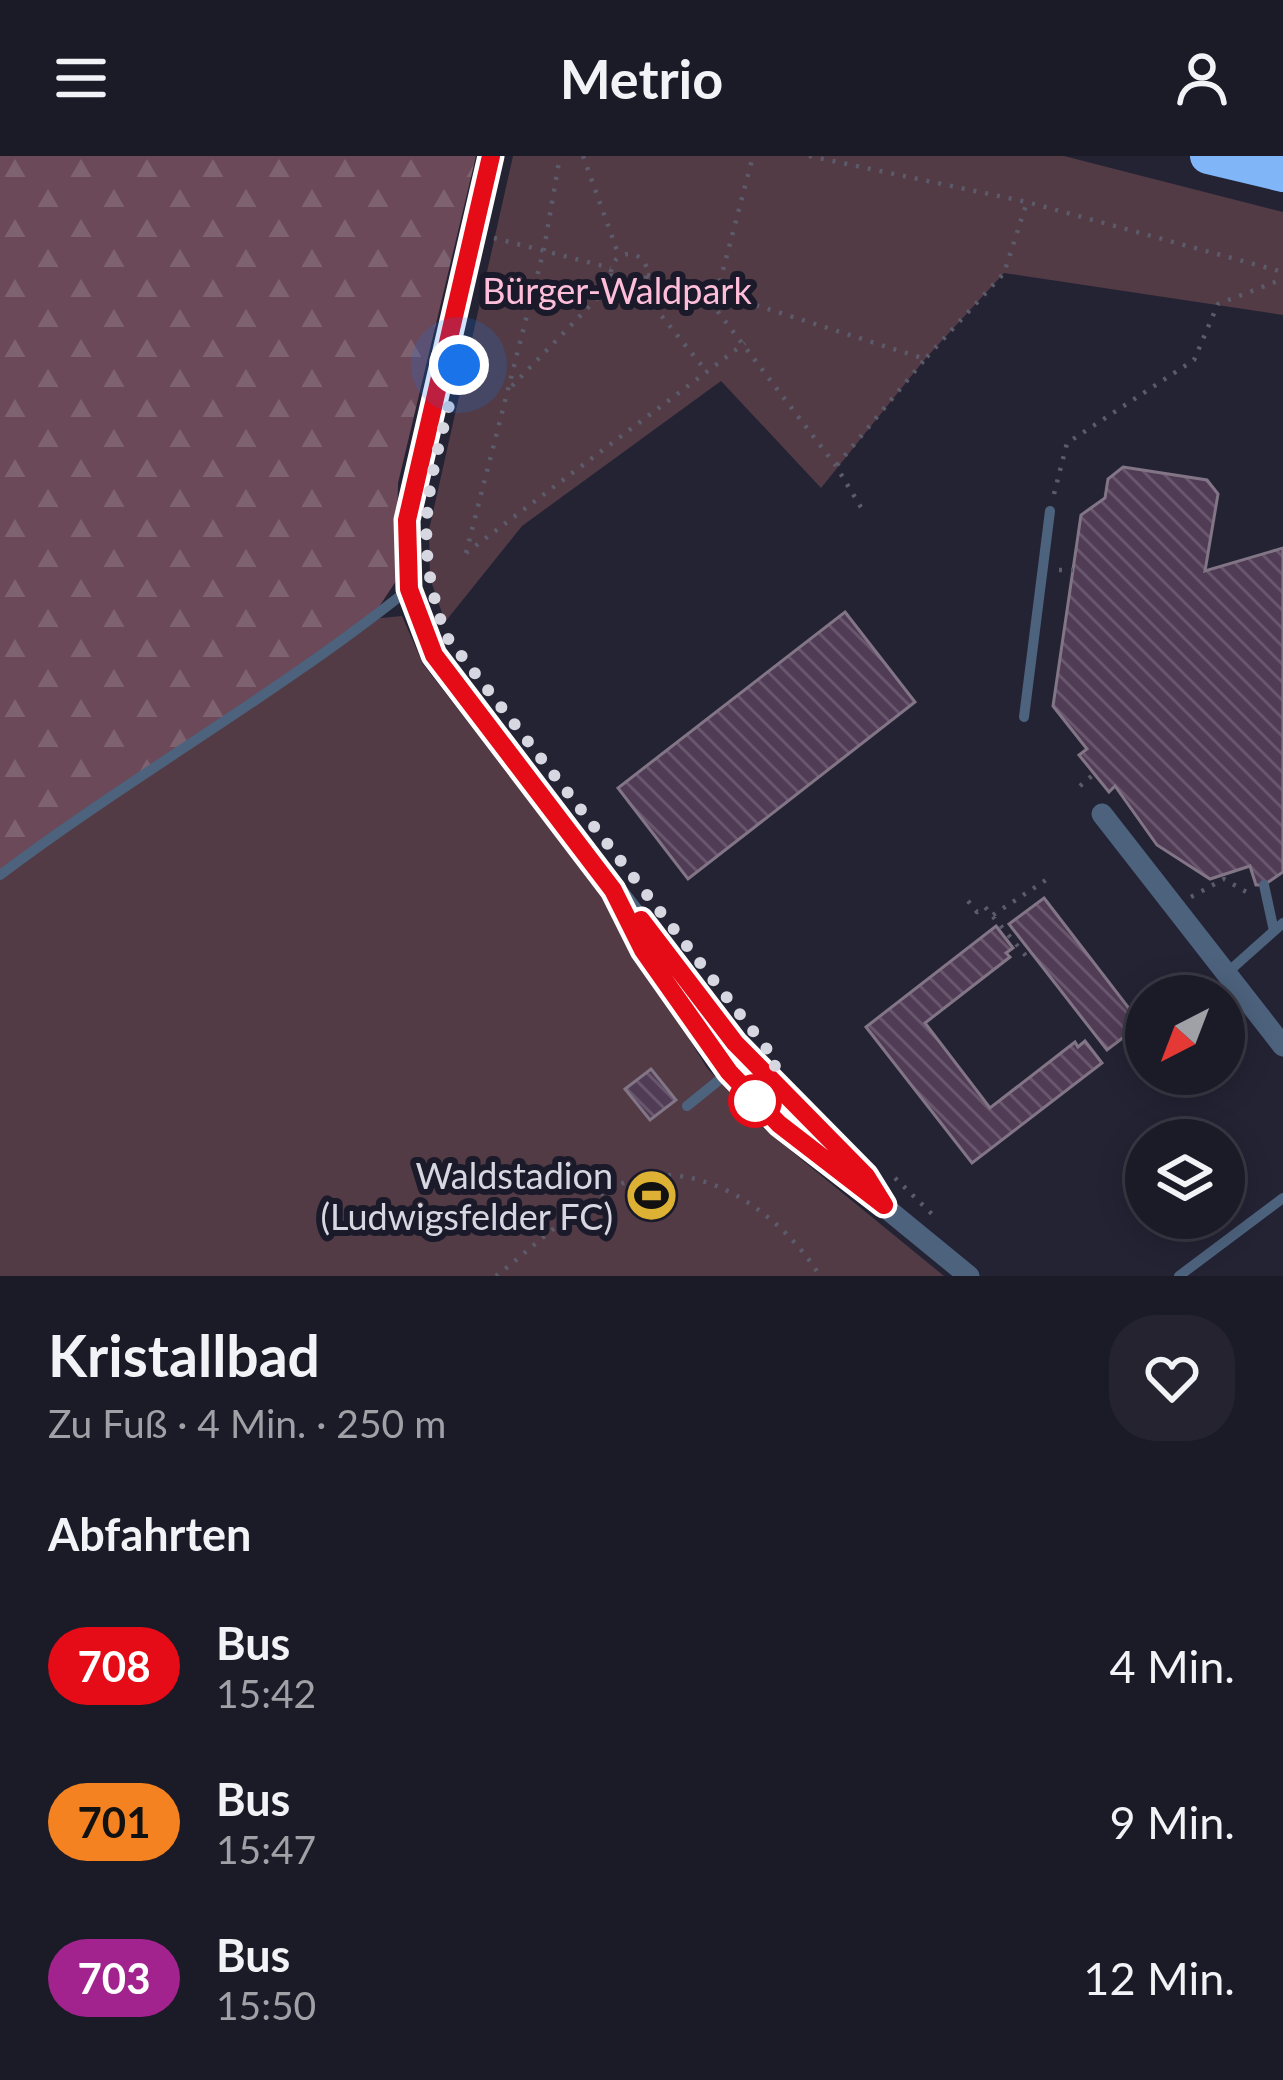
<!DOCTYPE html>
<html lang="de">
<head>
<meta charset="utf-8">
<style>
  :root { --surface:#1b1a27; --page:#24232f; --text:#f1f3f6; --muted:#a0a1a7; --line:#393844 }
  body { margin:0; font-family:Lato,sans-serif; background:var(--page); color:var(--text); height:100vh; display:flex; flex-direction:column; font-size:45px; white-space:nowrap }
  * { box-sizing:border-box; margin:0 }
  p { font-size:39px; color:var(--muted) }
  .icon { flex:none; width:66px; height:66px; fill:none; stroke:currentColor; stroke-width:2; stroke-linecap:round; stroke-linejoin:round }
  .map { position:relative; height:1120px; overflow:hidden }
  .panel { display:flex; flex-direction:column; background:var(--surface); flex:1 }
  .panel>* { flex:none }
  .badge { padding:0 24px; border-radius:39px; font-size:42px; line-height:78px }
  .needle { width:78px; rotate:222deg }
  .tools { position:absolute; left:1125px; top:819px; display:grid; gap:24px }
  .tools a { display:grid; place-items:center; width:120px; height:120px; border-radius:50%; background:var(--surface); box-shadow:0 6px 30px #0003,0 0 0 3px var(--line); font-size:60px }
  .you { position:absolute; width:60px; height:60px; margin:-30px; border:9px solid #fff; border-radius:50%; background:#1a73e8; box-shadow:0 0 0 18px #1a73e833 }
  .map>.badge { position:absolute; translate:-50% -50%; box-shadow:0 0 0 6px #fff }
  h2 { padding:0 48px; font-size:45px; line-height:108px }
  .round { display:grid; place-items:center; flex:none; width:126px; height:126px; border-radius:48px; background:var(--page) }
  .overview { display:flex; align-items:center; justify-content:space-between; height:204px; padding:0 48px }
  h1 { font-size:57px; font-weight:700; line-height:90px }
  ul { padding:0; list-style:none }
  li { display:flex; align-items:center; gap:36px; height:156px; padding:0 48px }
  li div { flex:1 }
  li b { display:block; font-size:45px }
  li em { font-style:normal }
  li .badge { min-width:132px; font-weight:700; text-align:center }
  header { display:flex; justify-content:space-between; align-items:center; height:156px; padding:0 48px; background:var(--surface); font-size:54px; font-weight:700 }
  .map>svg:first-child { display:block }
</style>
</head>
<body>
<header><svg class="icon" aria-label="menu" viewBox="0 0 24 24"><path d="M4 6h16M4 12h16M4 18h16"/></svg>Metrio<svg class="icon" aria-label="person" viewBox="0 0 24 24"><circle cx="12" cy="8" r="4"/><path d="M4 21q1-7 8-7t8 7"/></svg></header>
<div class="map">
<svg width="1283" height="1120" viewBox="0 0 1283 1120">
  <defs>
    <pattern id="forest-firs" width="22" height="20" patternUnits="userSpaceOnUse" patternTransform="scale(3)"><rect width="22" height="20" fill="#6b4958"/><path d="M5 1l3.5 6h-7zM16 11l3.5 6h-7z" fill="#7f6270"/></pattern>
    <pattern id="building-back-hatch" width="6" height="6" patternUnits="userSpaceOnUse" patternTransform="scale(3)"><rect width="6" height="6" fill="#513c56"/><path d="M-1 5l2 2M0 0l6 6M5-1l2 2" fill="none" stroke="#69576e"/></pattern>
  </defs>
  <rect width="100%" height="100%" fill="#242334"/>
  <path fill="url(#forest-firs)" d="M0 0H476L398 327 396 425 371 463 0 719Z"/>
  <path fill="#523b45" d="M513 0H1064L1283 56V159L1004 117 925 203 821 332 721 225 522 370 445 466 430 422 429 374Z
    M402 460 423 508 603 741 707 912 763 972 944 1120H0V719L371 463Z"/>
  <path fill="url(#building-back-hatch)" stroke="#827586" stroke-width="3" d="M1123 311 1207 324 1218 338 1205 415 1283 392V716L1264 729H1256L1250 710 1210 723 1157 689 1115 630 1109 636 1079 599 1087 593 1053 550 1081 359 1105 342 1108 323Z
    M845 456 915 546 688 723 618 632Z
    M1044 742 1141 868 1107 894 1009 768Z
    M996 770 1013 792 1006 797 1010 801 925 867 990 952 1075 886 1078 891 1085 885 1102 907 972 1007 866 871Z
    M651 913 676 944 650 964 625 933Z"/>
  <g fill="none" stroke-linecap="round" stroke-linejoin="round">
    <path stroke="#5c5b6a" stroke-width="4.5" stroke-dasharray="3 9" stroke-linecap="butt" d="M583 0 619 100
      M809 0 1027 46 1283 116
      M494 82 611 112
      M611 116a18 18 0 1 1 36 0a18 18 0 1 1-36 0Z
      M647 119 699 131 836 310 865 358
      M699 131 925 203 1004 117 1027 46
      M639 132 707 216
      M717 137 753 0
      M512 230 613 126
      M837 309 925 203
      M1054 338 1067 287 1194 204 1218 148 1283 123
      M466 397 544 93 560 0
      M466 397 745 187
      M1059 414H1073
      M1080 630 1094 618
      M1191 741 1224 723 1248 737
      M968 745 977 756 985 751 1026 800
      M993 759 1049 722
      M895 1022 934 1060
      M496 1120C531 1093 577 1049 616 1030 694 993 781 1057 820 1120"/>
    <path stroke="#4d627d" stroke-width="10" d="M1024 561 1050 355
      M0 719C133 619 279 537 409 433
      M1264 729 1274 775
      M1228 816 1283 767
      M687 950 729 916
      M1179 1120 1283 1042"/>
    <path stroke="#4d627d" stroke-width="21" d="M491 0 407 364 409 433 434 499 735 888 865 1020 884 1049
      M1102 658 1283 890
      M625 759 643 794 754 944 969 1120"/>
    <path stroke="#80b5f8" stroke-width="36" d="M1208 0 1283 18"/>
  </g>
  <g fill="none" stroke-linecap="round" stroke-linejoin="round">
    <defs>
      <path id="line" d="M491 0 407 364 409 433 434 499 613 734 643 794 729 916 779 968 884 1049 866 1020 735 887 641 764"/>
    </defs>
    <use href="#line" stroke="#fff" stroke-width="27"/>
    <use href="#line" stroke="#e50b17" stroke-width="18"/>
    <path stroke="#d7d7e2" stroke-width="12" stroke-dasharray="0 21.6" d="M459 209C434 316 407 372 446 480L777 906 755 945"/>
  </g>
  <defs>
    <symbol id="stadium-disc" viewBox="-11 -11 22 22"><circle r="9.5" fill="#ddb133" stroke="#1b1a2a"/><path d="M0-5a6.5 5 0 1 0 0 10a6.5 5 0 1 0 0-10ZM-3.5-1.8h7v3.6h-7Z" fill="#111"/></symbol>
  </defs>
  <g fill-rule="evenodd">
    <use href="#stadium-disc" x="622" y="1010" width="59" height="59"/>
  </g>
  <circle fill="#fff" stroke="#e50b17" stroke-width="6" cx="755" cy="945" r="24"/>
  <g text-anchor="middle" dominant-baseline="central" stroke-width="12" stroke-linejoin="round" paint-order="stroke">
    <g font-size="36" fill="#febed9" stroke="#1b1a2a">
      <text x="617" y="134">Bürger-Waldpark</text>
    </g>
    <g font-size="36" fill="#d7d7e2" stroke="#1b1a2a" text-anchor="end">
      <text x="613" y="1019">Waldstadion<tspan x="613" dy="41">(Ludwigsfelder FC)</tspan></text>
    </g>
  </g>
</svg>
<div class="tools">
<a><svg class="needle" viewBox="-14 -14 28 28"><path d="M0-13l5 13h-10z" fill="#e53935"/><path d="M0 13l5-13h-10z" fill="#a0a1a7"/></svg></a>
<a><svg class="icon" aria-label="layers" viewBox="0 0 24 24"><path d="M12 4l9 5-9 5-9-5zM3 14l9 5 9-5"/></svg></a>
</div>
<div class="you" style="left:459px;top:209px"></div>
</div>
<section class="panel">
<div class="overview"><div><h1>Kristallbad</h1><p>Zu Fuß · 4 Min. · 250 m</p></div><a class="round"><svg class="icon" aria-label="heart" viewBox="0 0 24 24"><path d="M12 20l-8-8c-3-5 5-10 8-4 3-6 11-1 8 4z"/></svg></a></div>
<h2>Abfahrten</h2>
<ul>
<li><span class="badge" style="background:#e50b17;color:#fff">708</span><div><b>Bus</b><p>15:42</p></div><em>4 Min.</em></li>
<li><span class="badge" style="background:#f58220;color:#111">701</span><div><b>Bus</b><p>15:47</p></div><em>9 Min.</em></li>
<li><span class="badge" style="background:#a2238e;color:#fff">703</span><div><b>Bus</b><p>15:50</p></div><em>12 Min.</em></li>
</ul>
</section>
</body>
</html>
